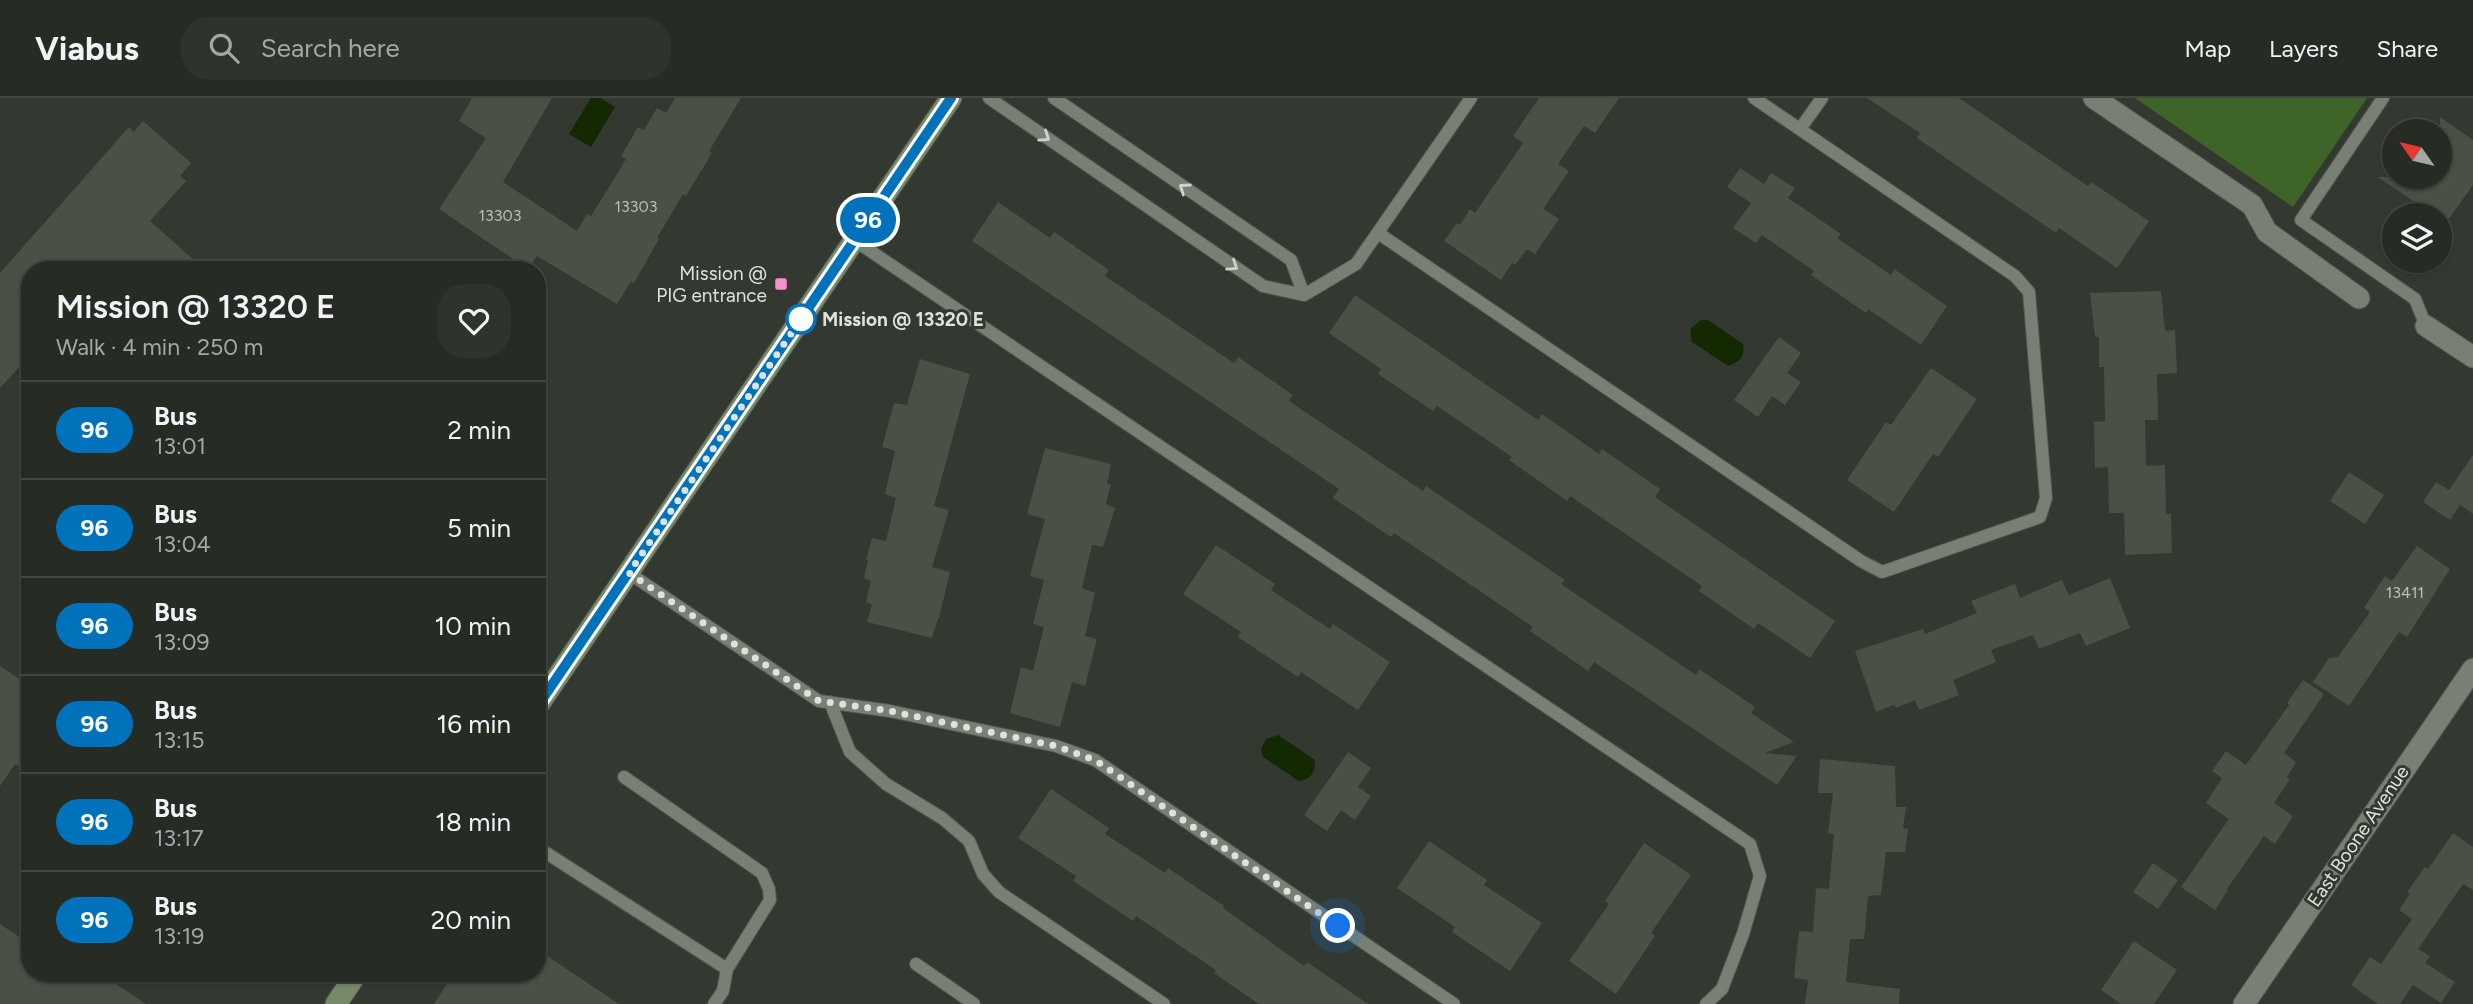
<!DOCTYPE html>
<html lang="en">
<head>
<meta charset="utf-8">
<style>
  :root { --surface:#262b24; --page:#2e332c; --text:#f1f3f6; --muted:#a4a7a6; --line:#424741 }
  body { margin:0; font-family:Figtree,sans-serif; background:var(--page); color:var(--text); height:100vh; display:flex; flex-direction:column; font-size:26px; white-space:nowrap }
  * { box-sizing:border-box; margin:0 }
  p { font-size:23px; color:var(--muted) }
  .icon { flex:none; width:38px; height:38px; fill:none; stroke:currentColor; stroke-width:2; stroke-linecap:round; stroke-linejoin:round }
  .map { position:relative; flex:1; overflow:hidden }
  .side { position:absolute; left:21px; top:163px; width:525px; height:721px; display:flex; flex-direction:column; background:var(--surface); border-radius:28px; box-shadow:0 2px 5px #0004,0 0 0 2px var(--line) }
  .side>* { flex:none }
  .badge { padding:0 14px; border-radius:23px; font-size:24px; line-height:46px }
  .needle { width:46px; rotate:304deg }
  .fabs { position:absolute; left:2382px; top:21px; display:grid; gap:14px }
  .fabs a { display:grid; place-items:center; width:70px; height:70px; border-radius:50%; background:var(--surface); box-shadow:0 2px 5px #0004,0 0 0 2px var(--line); font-size:35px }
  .you { position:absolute; width:35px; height:35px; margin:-18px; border:5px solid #fff; border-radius:50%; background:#1a73e8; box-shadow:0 0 0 10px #1a73e833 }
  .map>.badge { position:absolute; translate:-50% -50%; box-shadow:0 0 0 4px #fff }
  .round { display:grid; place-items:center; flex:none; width:74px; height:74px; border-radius:28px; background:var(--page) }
  .summary { display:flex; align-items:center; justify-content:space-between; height:119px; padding:0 35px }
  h1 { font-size:33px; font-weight:600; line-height:52px }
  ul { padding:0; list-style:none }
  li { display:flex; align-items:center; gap:21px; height:98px; padding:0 35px; border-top:2px solid var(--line) }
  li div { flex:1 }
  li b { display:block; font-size:26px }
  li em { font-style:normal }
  li .badge { min-width:77px; font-weight:700; text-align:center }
  header { display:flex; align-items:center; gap:42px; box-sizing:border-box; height:98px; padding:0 35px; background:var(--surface); border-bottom:2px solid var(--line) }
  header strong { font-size:33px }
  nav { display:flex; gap:38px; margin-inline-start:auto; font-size:24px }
  .search { width:490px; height:63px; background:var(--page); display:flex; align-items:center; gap:18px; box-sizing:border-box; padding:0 24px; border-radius:28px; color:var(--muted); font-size:26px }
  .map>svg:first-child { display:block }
</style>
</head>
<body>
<header>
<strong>Viabus</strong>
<div class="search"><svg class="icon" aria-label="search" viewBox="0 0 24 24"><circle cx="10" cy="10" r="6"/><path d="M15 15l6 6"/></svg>Search here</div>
<nav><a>Map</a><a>Layers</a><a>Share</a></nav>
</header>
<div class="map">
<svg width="2473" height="906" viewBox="0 0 2473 906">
  <rect width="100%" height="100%" fill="#333930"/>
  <path fill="#3f6428" d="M2135 0H2367L2293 109Z"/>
  <path fill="#122902" d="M591 0H600L615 9 591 49 569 36Z
    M1701 222H1708L1743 246C1745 259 1740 264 1728 268L1692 244 1690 231Z
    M1278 637 1315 662C1315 674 1312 681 1299 683L1263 659 1261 651 1266 641Z"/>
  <path fill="#495046" d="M472 0H552L503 84 577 133 587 116 591 118 619 73 626 61 621 58 638 29 644 32 657 10 666 15 675 0H741L709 53 712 55 686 98 683 96 657 140 659 141 634 185 631 183 617 206 537 158 528 171 439 111 486 40 459 23Z
    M1539 0H1619L1595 35 1584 28 1558 66 1569 73 1543 111 1559 121 1535 156 1527 151 1515 167 1512 165 1501 182 1444 143 1457 125 1460 127 1470 111 1475 115 1523 45 1513 38Z
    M1867 0H1959L2088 88 2091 84 2149 123 2117 170 2059 130 2056 135 1975 80 1917 40 1920 35Z
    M2440 19 2473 42V87L2448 122 2424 106 2422 109 2378 79H2440Z
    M143 23 191 65 180 78 186 83 150 123 205 172H30V257L0 290V175L129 29 134 34Z
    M1740 70 1764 86 1771 75 1795 90 1788 100 1841 136 1837 140 1891 177 1894 171 1947 208 1921 247 1868 211 1866 215 1811 177 1814 173 1762 137 1756 145 1733 130 1751 105 1727 89Z
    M998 104 1050 140 1054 134 1109 172 1105 178 1234 265 1238 259 1293 297 1289 303 1423 393 1426 388 1565 482 1561 486 1696 577 1699 571 1755 609 1751 615 1794 644 1765 655 1797 658 1777 687 1594 564 1588 573 1530 533 1533 529 1394 435 1391 439 1333 400 1339 391 972 143Z
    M2161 193 2165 233 2175 232 2177 275 2157 276 2158 322H2145L2146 368 2165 367 2166 416H2171L2172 455 2125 457 2124 415H2109L2108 369 2095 370 2094 324 2105 323 2104 269H2099V239H2095L2090 195Z
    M1355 197 1538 322 1542 316 1599 356 1602 351 1660 391 1655 399 1835 523 1810 560 1758 525 1754 531 1699 493 1702 488 1570 398 1567 403 1509 362 1512 359 1437 308 1433 313 1378 276 1381 271 1329 235Z
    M1779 239 1801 255 1787 275 1801 284 1785 307 1772 298 1758 319 1734 302Z
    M920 261 970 276 934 408 949 412 932 469 950 474 939 520H938L932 540 867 524 872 506 866 504 871 483 864 480 868 462H866L872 440 886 443 896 400 885 396 895 353 882 349 894 305 907 307Z
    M1931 270 1977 301 1938 359 1933 356 1894 414 1847 382 1886 324 1891 327Z
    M1045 350 1111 366 1107 386H1111L1106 406 1115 410 1103 449 1092 447 1082 490 1095 495 1085 538 1097 541 1085 588 1072 584 1060 629 1010 615 1021 569 1033 573 1044 529 1033 526 1044 482 1030 478 1045 421 1027 416Z
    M2473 357V416L2460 407 2450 422 2423 404 2436 384 2449 392Z
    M2349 374 2384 397 2365 426 2330 403Z
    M1216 447 1275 486 1271 492 1330 531 1333 526 1390 564 1358 612 1301 574 1298 579 1238 539 1241 534 1183 496Z
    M2417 448 2450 471 2407 539 2399 534 2349 608 2313 584 2329 560 2338 559 2370 514 2364 510 2385 478 2392 483Z
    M2110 480 2130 530 2086 548 2080 535 2039 551 2033 537 1991 552 1996 564 1953 582 1959 597 1919 612 1915 602 1896 610 1894 607 1876 614 1855 553 1923 531 1925 536 1977 515 1971 503 2015 486 2020 500 2062 482 2069 497Z
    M0 568 30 588V676L15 666 0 688Z
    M2303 582 2324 596 2284 655 2296 664 2287 679 2290 681 2274 705 2293 718 2275 746 2264 738 2227 791 2228 792 2215 812 2181 789 2229 721 2206 705 2222 680 2212 673 2226 653 2246 667 2289 607 2287 605Z
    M1348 654 1371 670 1358 689 1371 698 1355 722 1341 712 1327 733 1304 717Z
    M1820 661 1895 668 1896 709H1906L1903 730 1908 731 1905 754H1886L1881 797 1868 798 1864 841H1850L1846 884 1900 891 1899 906H1805L1808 882 1794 880 1799 833 1813 834 1816 790 1829 791 1834 736 1828 735 1833 695H1818Z
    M1051 691 1109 730 1105 736 1165 775 1168 770 1224 808 1223 810 1304 868 1307 864 1368 906H1259L1214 875 1216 872 1136 818 1133 823 1073 783 1076 778 1018 740Z
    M2453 735 2473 749V792L2463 786 2418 851 2430 858 2425 865 2455 884 2441 905 2413 887 2400 906H2378L2351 887 2370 859 2381 866 2412 821 2399 812 2410 796 2407 794 2425 769 2428 771Z
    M1429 743 1487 782 1484 787 1542 825 1510 873 1452 834 1455 829 1397 790Z
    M1644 745 1691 777 1651 835 1655 838 1616 896 1569 863 1609 806 1605 803Z
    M2153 765 2178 782 2158 811 2133 794Z
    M0 826 30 846V875H100L146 906H0Z
    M2134 843 2177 872 2154 906H2121L2101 892Z
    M537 851 619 906H434L454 875H537Z"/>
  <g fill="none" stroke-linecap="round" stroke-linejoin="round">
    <defs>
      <path id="lane" d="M989 0 1263 188 1304 197 1356 166 1471 0
        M1054 0 1291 162 1304 197
        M2383 0 2301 122 2415 201 2426 228
        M1800 31 1822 0
        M1378 135 1861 463 1882 474 2040 419 2046 400 2029 194 2015 178 1754 0
        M854 142 1750 746 1760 778 1743 836 1722 891 1706 906
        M629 475 819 603 890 613 1056 648 1095 662 1454 906
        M830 604 850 654 886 686 942 720 969 743 983 776 999 794 1164 906
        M624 679 762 775 769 791 770 802 727 871 723 893 714 906
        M537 749 727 871
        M916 866 974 906"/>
      <path id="street" d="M2094 0 2252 107 2267 134 2359 200
        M2426 228 2473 259
        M2244 906 2473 571"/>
      <path id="secondary" d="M537 609 951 0
        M336 906 357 875"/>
    </defs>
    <use href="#lane" stroke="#52574f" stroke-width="14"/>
    <use href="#street" stroke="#52574f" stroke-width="23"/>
    <use href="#secondary" stroke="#52574f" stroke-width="23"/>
    <use href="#lane" stroke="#787f75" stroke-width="12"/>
    <use href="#street" stroke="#787f75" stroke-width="21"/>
    <use href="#secondary" stroke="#768a6a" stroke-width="21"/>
  </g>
  <defs><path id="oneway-chevron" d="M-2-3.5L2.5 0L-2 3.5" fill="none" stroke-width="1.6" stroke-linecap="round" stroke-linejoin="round" transform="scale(1.75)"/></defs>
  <g stroke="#cfd3cd">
    <use href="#oneway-chevron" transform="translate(1045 39) rotate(34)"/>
    <use href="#oneway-chevron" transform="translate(1184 90) rotate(-145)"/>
    <use href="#oneway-chevron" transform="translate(1233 168) rotate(34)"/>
  </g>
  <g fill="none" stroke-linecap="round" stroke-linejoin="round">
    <defs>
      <path id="line" d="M537 609 951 0"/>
    </defs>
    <use href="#line" stroke="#fff" stroke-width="16"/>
    <use href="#line" stroke="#0072bc" stroke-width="10"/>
    <path stroke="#dee2dc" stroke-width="7" stroke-dasharray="0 12.6" d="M801 221 803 218 629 475 819 603 890 613 1056 648 1095 662 1338 828"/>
  </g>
  <rect fill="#f790cd" stroke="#333930" stroke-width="2.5" x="774" y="179" width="14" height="14" rx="3.5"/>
  <circle fill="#fff" stroke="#0072bc" stroke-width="3.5" cx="801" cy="221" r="14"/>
  <g text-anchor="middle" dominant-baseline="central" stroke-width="6" stroke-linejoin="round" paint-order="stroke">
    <g font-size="16" fill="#b9beb6">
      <text x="636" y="108">13303</text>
      <text x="500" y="117">13303</text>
      <text x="2405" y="494">13411</text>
    </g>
    <g font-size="19" fill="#dee2dc" stroke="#333930" text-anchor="end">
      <text x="767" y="175">Mission @<tspan x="767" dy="22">PIG entrance</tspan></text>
    </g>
    <g font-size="19" font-weight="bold" fill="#dee2dc" stroke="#333930" text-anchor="start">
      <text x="822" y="221">Mission @ 13320 E</text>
    </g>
    <g font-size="19" fill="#dee2dc" stroke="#333930">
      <text transform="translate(2358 738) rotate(-56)">East Boone Avenue</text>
    </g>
  </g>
</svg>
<div class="fabs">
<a><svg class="needle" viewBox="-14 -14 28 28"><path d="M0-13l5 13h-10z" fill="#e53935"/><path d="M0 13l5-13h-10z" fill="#a4a7a6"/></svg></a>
<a><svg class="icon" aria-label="layers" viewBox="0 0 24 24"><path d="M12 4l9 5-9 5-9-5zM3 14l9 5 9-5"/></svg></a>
</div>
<div class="you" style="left:1338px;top:828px"></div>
<b class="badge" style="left:868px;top:122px;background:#0072bc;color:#fff">96</b>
<section class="side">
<div class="summary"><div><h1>Mission @ 13320 E</h1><p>Walk · 4 min · 250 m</p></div><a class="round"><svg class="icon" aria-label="heart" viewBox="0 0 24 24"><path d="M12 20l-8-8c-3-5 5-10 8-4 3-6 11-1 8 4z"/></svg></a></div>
<ul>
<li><span class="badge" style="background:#0072bc;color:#fff">96</span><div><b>Bus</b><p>13:01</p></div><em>2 min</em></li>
<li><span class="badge" style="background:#0072bc;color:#fff">96</span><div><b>Bus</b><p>13:04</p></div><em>5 min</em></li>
<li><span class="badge" style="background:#0072bc;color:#fff">96</span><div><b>Bus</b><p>13:09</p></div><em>10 min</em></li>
<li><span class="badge" style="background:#0072bc;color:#fff">96</span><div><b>Bus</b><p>13:15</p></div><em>16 min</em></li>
<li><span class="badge" style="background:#0072bc;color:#fff">96</span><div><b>Bus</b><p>13:17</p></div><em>18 min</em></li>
<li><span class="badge" style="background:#0072bc;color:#fff">96</span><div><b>Bus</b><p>13:19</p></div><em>20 min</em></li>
</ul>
</section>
</div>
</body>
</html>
